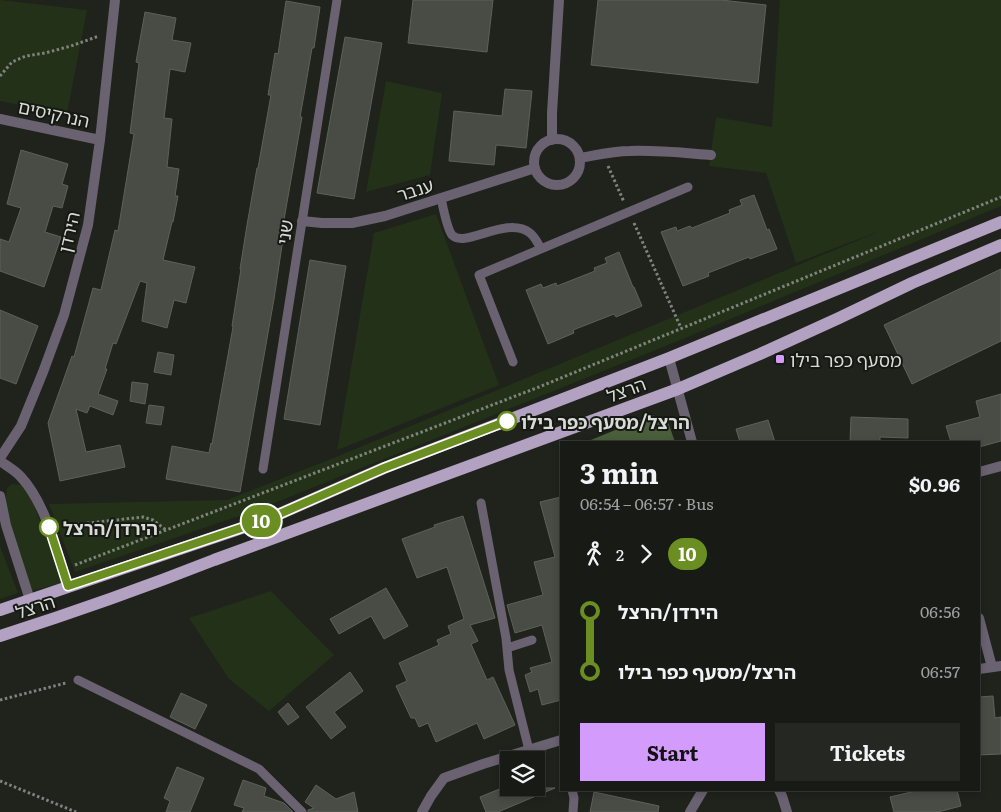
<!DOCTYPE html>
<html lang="en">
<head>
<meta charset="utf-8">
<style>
  :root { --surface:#171a15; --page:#242722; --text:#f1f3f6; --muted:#9ea1a0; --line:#363834; --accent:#d39cfc }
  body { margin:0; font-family:Literata,"Noto Sans Hebrew",serif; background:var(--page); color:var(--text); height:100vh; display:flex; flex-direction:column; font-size:19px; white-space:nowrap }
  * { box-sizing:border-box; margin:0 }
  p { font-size:16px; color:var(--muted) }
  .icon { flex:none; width:28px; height:28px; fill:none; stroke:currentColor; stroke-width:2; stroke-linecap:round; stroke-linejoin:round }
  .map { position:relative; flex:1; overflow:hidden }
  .sheet { position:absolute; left:560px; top:441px; width:420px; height:350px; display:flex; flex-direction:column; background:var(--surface); border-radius:0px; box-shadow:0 2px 8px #0003,0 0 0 1px var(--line) }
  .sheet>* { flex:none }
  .badge { padding:0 10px; border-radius:16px; font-size:18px; line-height:32px }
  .tools { position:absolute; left:500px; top:751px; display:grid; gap:10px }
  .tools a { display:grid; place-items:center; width:45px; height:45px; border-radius:0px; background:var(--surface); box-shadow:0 2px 8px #0003,0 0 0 1px var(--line); font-size:25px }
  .map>.badge { position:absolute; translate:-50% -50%; box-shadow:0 0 0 2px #fff }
  .legs { display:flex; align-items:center; gap:8px; height:55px; padding:0 20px; font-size:16px }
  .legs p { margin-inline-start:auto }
  .head { display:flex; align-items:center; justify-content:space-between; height:85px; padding:0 20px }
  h1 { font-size:28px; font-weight:700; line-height:38px }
  .action { display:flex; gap:10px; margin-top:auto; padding:10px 20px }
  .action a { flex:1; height:58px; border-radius:0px; background:var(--accent); color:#111; font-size:20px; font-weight:700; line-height:58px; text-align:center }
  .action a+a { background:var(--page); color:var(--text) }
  ul { padding:0 20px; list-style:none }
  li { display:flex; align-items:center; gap:18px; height:60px; font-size:19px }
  li i { display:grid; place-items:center; width:8px; height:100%; margin:0 6px; background:currentColor }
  li i::after { content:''; width:12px; height:12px; margin:-6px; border:4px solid; border-radius:50%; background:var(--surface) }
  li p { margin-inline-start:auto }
  li:first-child i { background:linear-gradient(#0000 50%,currentColor 0) }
  li:last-child i { background:linear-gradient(currentColor 50%,#0000 0) }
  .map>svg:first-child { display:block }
</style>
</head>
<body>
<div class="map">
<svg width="1001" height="812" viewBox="0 0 1001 812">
  <rect width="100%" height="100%" fill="#1f231c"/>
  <path fill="#223117" d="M0 0 87 10 67 114 0 101Z
    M780 0H1001V206L673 343 257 510 75 572 49 504 227 500 336 457 885 229 796 263 766 173 709 166 716 117 772 127Z
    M386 81 442 93 430 175 366 192Z
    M436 214 499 385 337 450 374 233Z
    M12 484 22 485 34 505 63 583 31 591 5 504 7 488Z
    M0 546 18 593 0 599Z
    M271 591 334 655 269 711 229 679 189 618Z"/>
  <path fill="#4a5e3c" d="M652 415 668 422 675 442H586Z"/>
  <path fill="#484c45" stroke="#5c6159" d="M413 0H493L487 52 408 43Z
    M598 0H721L766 5 758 83 591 65Z
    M286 1 320 7 314 48H312L305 89 300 117H302L282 231 284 232 274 299 240 492 166 479 172 446 209 453 211 443 212 444 233 327 232 326 241 269H240L247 225 257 168H258L271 95H268L275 53 278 54Z
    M145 12 176 18 172 40 191 43 185 72 170 69 164 118 172 119 167 167 179 169 175 196H178L173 222H172L163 260 195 267 186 303 174 300 167 328 142 321 147 283 140 281 116 344 113 343 105 369H107L98 394 118 401 113 415 90 406 87 413 76 409 86 452 120 445 125 467 60 481 48 423 72 356 74 357 93 288 101 290 115 230 118 231 134 134 130 133 139 63 136 62Z
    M345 37 382 43 354 199 317 193Z
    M505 89 532 91 526 148 496 145 494 165 449 161 454 111 502 116Z
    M21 150 68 164 62 184 68 186 62 208 53 206 45 232 61 237 44 287 0 271V239L9 242 21 208 7 204Z
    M754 195 767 230 769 229 777 249 750 259 749 257 708 273 709 276 683 286 661 232 676 227 677 231 690 226 692 228 730 213 729 210 742 205 740 200Z
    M619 252 633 287H634L642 306 616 317 614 314 573 330 574 333 548 344 526 290 541 284 543 288 556 283 557 286 595 271 594 268 607 263 605 258Z
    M310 260 346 266 320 425 284 419Z
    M1001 269V341L912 384 884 325Z
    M0 310 38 326 16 384 0 378Z
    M158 352 174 355 171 375 154 372Z
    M132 382 148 384 145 404 130 401Z
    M1001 394V441L979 447V442H951L946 426 980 417 976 401Z
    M149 405 164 407 161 425 146 423Z
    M851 417 908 419V438L880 437V442H850Z
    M768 420 775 442H740L736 429Z
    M561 497V700L542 705 538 689 530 692 525 675 532 672 530 668 552 662 542 625 515 633 507 605 543 595 534 562 555 557 540 502Z
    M463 516 495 618 470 625 478 641 471 644 487 680 493 677 515 725 484 739 477 723 436 742 428 723 419 727 415 718H411L396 686 407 681 399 663 439 645 437 640 451 634 448 626 464 619 447 567 417 578 402 539 435 527 434 525Z
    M386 588 408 626 384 639 371 616 339 634 330 619Z
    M350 672 363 691 334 712 346 727 331 739 306 707Z
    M181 693 207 705 195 729 170 717Z
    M993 696 995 718 1001 717V754L979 755V697Z
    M288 703 299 717 288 725 278 712Z
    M177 767 204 778 190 812H166L170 801 164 798Z
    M243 780 266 788 264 796 284 803 293 812H242L244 808 234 805Z
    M316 785 336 799 354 792 358 812H308V810L314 808 305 802Z
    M502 788H555L498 812H486L480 797Z
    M920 790H957L961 806 938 812H894L890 797Z
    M594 792 659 806 658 812H590Z"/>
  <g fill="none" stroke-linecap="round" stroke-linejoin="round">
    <path stroke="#7f837d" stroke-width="3" stroke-dasharray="2.5 2.5" stroke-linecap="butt" d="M0 76 12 62 26 56 45 53 71 46 99 36
      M608 166 624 202
      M634 223 681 328
      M62 526 143 517 153 520 166 530
      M75 565 539 387 1001 197
      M0 700 66 683
      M0 781 76 812"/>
    <path stroke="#6a6171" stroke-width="9" d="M441 198C443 207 447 229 452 235 465 249 506 215 530 233 535 237 538 243 541 249
      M513 362 479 275 688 187
      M263 469 337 0
      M481 503 506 638 509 670 529 750
      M507 648 532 640
      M78 680 259 769 302 812
      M572 790 574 798 573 812"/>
    <path stroke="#6a6171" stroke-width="10" d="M0 119 100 140
      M534 162a23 23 0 1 1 46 0a23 23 0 1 1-46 0Z
      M552 140V113L559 0
      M580 158C597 155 613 151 630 151 657 150 684 153 711 155
      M302 221 322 223H352L385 216 535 168
      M669 358 692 442
      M0 458 21 426 43 372 64 315 88 225 100 140 115 0
      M0 461C7 466 16 471 21 477 46 504 57 552 68 586
      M979 472 1001 466
      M0 496 6 525 30 600
      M979 618 992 667
      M979 669 1001 666
      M779 790 782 796 787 812
      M422 812 431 796 444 778 483 764 561 740
      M690 812 703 790"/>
    <path stroke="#b3a1c2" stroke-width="12" d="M0 610 268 519 384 468 669 358 1001 222
      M0 636C72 613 143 588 214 560L678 389 760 354 839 318 912 283 1001 245"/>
  </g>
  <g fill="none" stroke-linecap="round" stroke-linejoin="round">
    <defs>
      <path id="line-1" d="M49 527 68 586 268 519 384 468 507 421"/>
    </defs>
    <use href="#line-1" stroke="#fff" stroke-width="11"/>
    <use href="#line-1" stroke="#6b8e23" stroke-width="8"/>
  </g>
  <rect fill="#d39cfc" stroke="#161913" stroke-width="2" x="775" y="354" width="10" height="10" rx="2.5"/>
  <g fill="#fff" stroke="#6b8e23" stroke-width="2.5">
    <circle cx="507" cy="421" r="9"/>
    <circle cx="49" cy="527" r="9"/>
  </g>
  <g text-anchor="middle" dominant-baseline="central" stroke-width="4" stroke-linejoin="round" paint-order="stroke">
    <g font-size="18" fill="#d8dbd6" stroke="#161913">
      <text transform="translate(54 113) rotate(12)">הנרקיסים</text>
      <text transform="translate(415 189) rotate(-18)">ענבר</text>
      <text transform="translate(68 232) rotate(-77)">הירדן</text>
      <text transform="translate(284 232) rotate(-81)">שני</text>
      <text transform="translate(626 389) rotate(-20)">הרצל</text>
      <text transform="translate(35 606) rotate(-18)">הרצל</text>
    </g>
    <g font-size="18" fill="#d8dbd6" stroke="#161913" text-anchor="start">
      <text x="790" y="359">מסעף כפר בילו</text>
    </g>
    <g font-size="18" font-weight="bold" fill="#d8dbd6" stroke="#161913" text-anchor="start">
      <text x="521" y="421">הרצל/מסעף כפר בילו</text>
      <text x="63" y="527">הירדן/הרצל</text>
    </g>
  </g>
</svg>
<div class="tools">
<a><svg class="icon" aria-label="layers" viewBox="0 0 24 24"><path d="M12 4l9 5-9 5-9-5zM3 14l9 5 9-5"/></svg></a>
</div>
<b class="badge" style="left:261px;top:521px;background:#6b8e23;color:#fff">10</b>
<section class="sheet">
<div class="head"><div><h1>3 min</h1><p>06:54 – 06:57 · Bus</p></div><b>$0.96</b></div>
<div class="legs"><svg class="icon" aria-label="walk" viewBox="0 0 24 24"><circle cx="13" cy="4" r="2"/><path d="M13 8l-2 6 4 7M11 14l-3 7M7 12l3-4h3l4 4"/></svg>2<svg class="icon" aria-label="forward" viewBox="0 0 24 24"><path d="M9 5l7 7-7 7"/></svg><b class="badge" style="background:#6b8e23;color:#fff">10</b></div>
<ul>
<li><i style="color:#6b8e23"></i><b>הירדן/הרצל</b><p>06:56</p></li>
<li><i style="color:#6b8e23"></i><b>הרצל/מסעף כפר בילו</b><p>06:57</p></li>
</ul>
<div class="action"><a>Start</a><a>Tickets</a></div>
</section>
</div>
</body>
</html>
